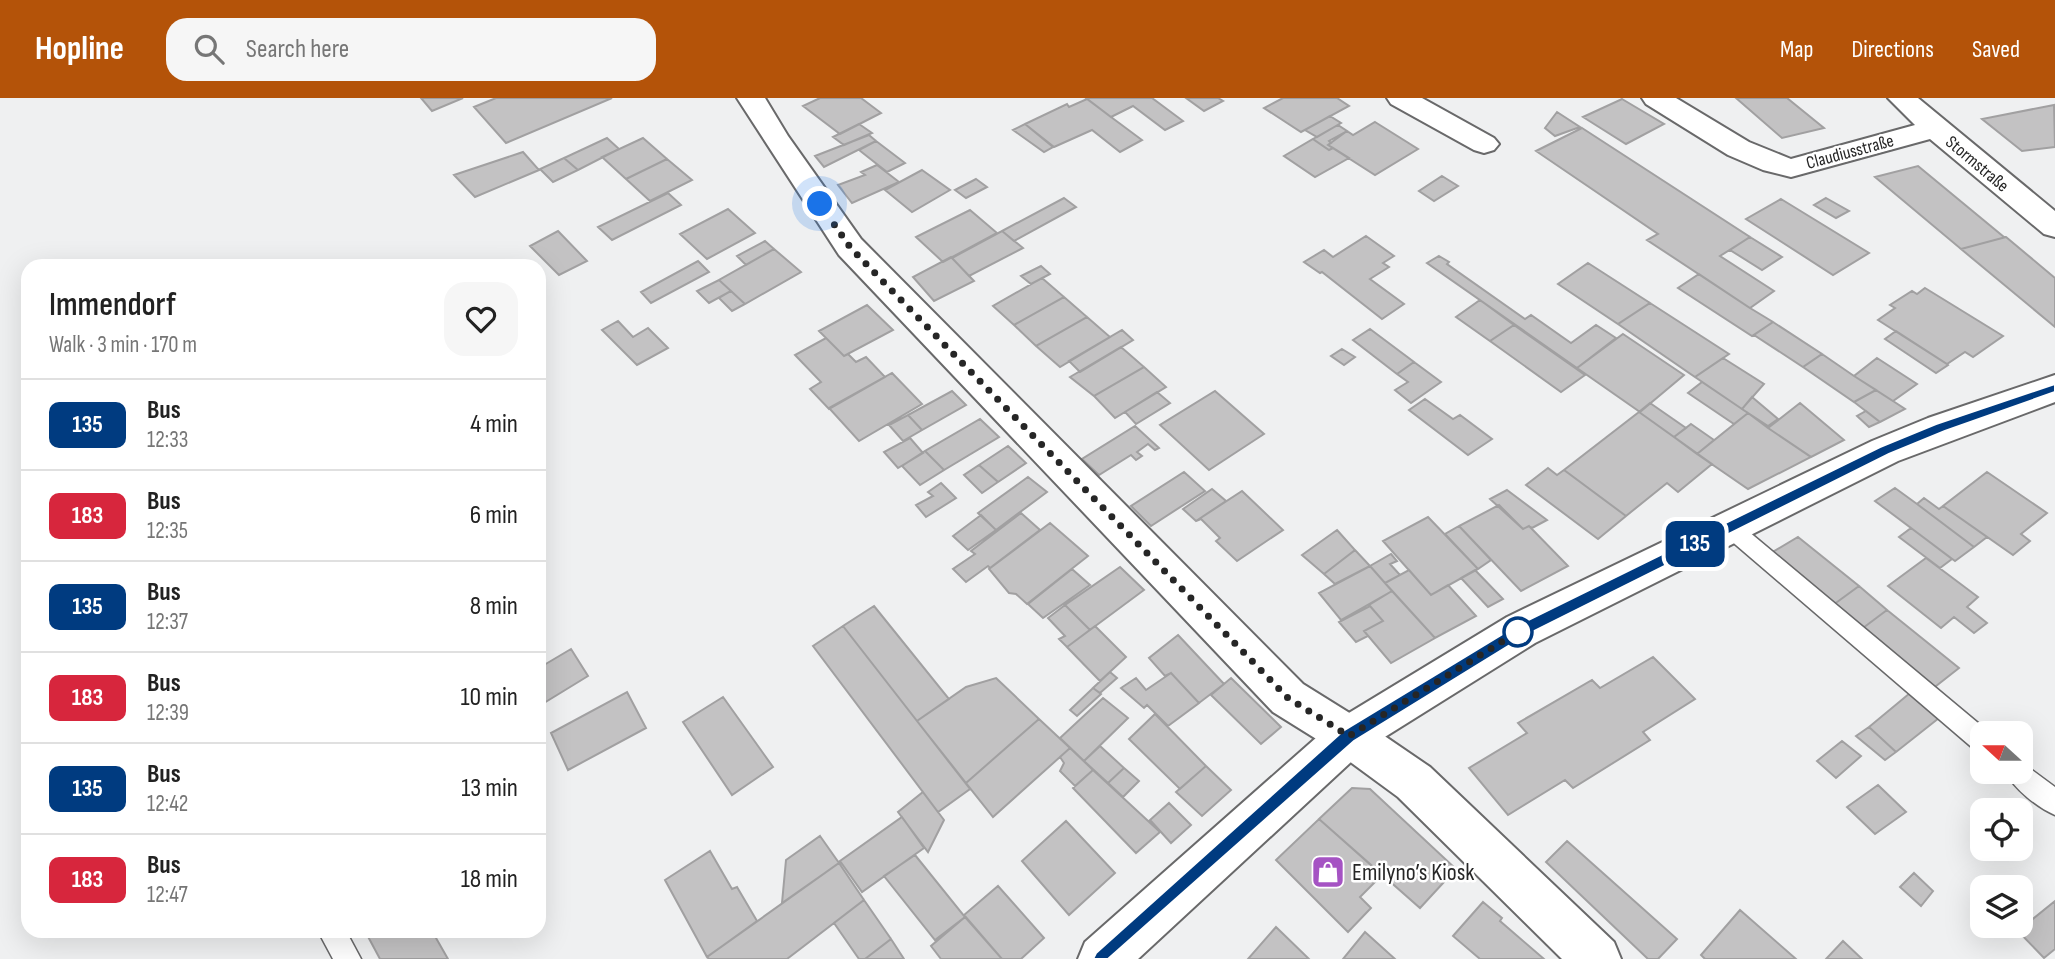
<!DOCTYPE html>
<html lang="en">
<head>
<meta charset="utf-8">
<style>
  :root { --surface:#fff; --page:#f6f6f6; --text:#222; --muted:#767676; --line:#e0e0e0; --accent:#b45309 }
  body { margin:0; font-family:"Sofia Sans Condensed",sans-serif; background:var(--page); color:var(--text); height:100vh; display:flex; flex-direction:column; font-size:26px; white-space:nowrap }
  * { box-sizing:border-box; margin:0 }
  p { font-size:23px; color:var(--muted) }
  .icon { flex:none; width:38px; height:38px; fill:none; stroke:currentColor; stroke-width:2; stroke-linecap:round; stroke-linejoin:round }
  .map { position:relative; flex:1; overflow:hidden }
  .details { position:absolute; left:21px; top:161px; width:525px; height:679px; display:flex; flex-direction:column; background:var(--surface); border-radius:21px; box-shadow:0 7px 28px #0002 }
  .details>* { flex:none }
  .badge { padding:0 14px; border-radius:10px; font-size:24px; line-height:46px }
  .needle { width:46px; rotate:291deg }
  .tools { position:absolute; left:1970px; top:623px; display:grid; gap:14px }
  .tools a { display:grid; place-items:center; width:63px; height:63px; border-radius:14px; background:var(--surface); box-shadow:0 7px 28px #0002; font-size:35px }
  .you { position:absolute; width:35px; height:35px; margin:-18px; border:5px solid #fff; border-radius:50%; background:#1a73e8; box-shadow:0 0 0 10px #1a73e833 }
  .map>.badge { position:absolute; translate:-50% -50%; box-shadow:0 0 0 4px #fff }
  .round { display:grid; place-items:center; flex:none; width:74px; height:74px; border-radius:21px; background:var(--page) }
  .summary { display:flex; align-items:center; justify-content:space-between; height:119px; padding:0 28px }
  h1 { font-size:33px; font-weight:600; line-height:52px }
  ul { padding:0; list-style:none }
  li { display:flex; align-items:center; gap:21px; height:91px; padding:0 28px; border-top:2px solid var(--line) }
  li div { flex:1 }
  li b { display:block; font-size:26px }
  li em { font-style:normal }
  li .badge { min-width:77px; font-weight:700; text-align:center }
  header { display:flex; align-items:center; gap:42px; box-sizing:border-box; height:98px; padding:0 35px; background:var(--accent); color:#fff }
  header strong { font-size:33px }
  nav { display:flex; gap:38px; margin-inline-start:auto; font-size:24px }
  .search { width:490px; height:63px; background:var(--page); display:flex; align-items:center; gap:18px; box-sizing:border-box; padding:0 24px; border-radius:21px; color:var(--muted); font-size:26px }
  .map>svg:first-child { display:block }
</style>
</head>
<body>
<header>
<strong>Hopline</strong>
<div class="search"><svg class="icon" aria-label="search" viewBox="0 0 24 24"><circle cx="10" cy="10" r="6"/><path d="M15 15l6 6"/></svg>Search here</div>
<nav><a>Map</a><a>Directions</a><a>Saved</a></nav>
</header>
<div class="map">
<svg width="2055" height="861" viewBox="0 0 2055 861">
  <rect width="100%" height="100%" fill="#eff0f1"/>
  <path fill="#c3c2c3" stroke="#a1a0a1" stroke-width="2" d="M421 0H463L432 13Z
    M496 0H612L506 45 474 9Z
    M820 0H861L881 15 840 36 803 8Z
    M1086 0H1152L1183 23 1165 32 1133 8 1111 19Z
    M1186 0H1218L1223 3 1204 13Z
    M1283 0H1337L1349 8 1301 34 1264 10Z
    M1736 0H1787L1824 30 1782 40Z
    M1087 1 1111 19 1142 42 1120 54 1092 32 1054 49 1025 26 1067 6 1069 9Z
    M1622 1 1664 26 1626 46 1583 19Z
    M2054 7 2055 49 2022 53 1982 21Z
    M1557 14 1580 29 1555 38 1545 30Z
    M1330 18 1341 25 1317 39 1305 32Z
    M1375 24 1418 51 1375 77 1328 47 1347 33 1353 37Z
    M859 26 872 35 844 47 833 39Z
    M1025 26 1053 49 1044 54 1013 32Z
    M1338 27 1347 33 1329 43 1331 45 1328 47 1333 50 1329 52 1313 41Z
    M1582 30 1750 139 1720 158 1774 193 1750 210 1647 142 1658 136 1536 53Z
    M869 37 876 43 824 69 815 58Z
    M607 40 619 51 578 72 564 60Z
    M643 40 667 61 626 81 602 59Z
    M1313 41 1329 52 1333 50 1349 60 1315 79 1284 58Z
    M876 43 905 65 887 74 859 52Z
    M523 54 539 72 475 99 454 77Z
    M564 60 578 72 553 84 540 71Z
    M667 61 692 82 650 103 626 81Z
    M877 67 899 84 852 105 838 87 865 77 861 74Z
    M1918 68 2004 139H2006L1961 151 1875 79Z
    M922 72 950 92 912 114 885 92Z
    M1442 78 1458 88 1434 103 1419 93Z
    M976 81 987 89 966 100 955 92Z
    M668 95 681 107 612 142 598 129Z
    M1064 100 1076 109 1014 143 1002 133Z
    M1826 100 1849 113 1836 120 1814 107Z
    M1781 101 1869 155 1833 177 1746 121Z
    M728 111 755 135 707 161 680 136Z
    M970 112 997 135 943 164 916 139Z
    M558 133 587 163 559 177 530 148Z
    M1002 133 1023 150 969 178 952 160Z
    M1366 138 1394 158 1383 165 1389 169 1370 181 1404 206 1382 221 1322 174 1320 175 1304 164 1324 152 1333 159Z
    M1750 139 1782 159 1762 172 1730 152Z
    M2006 139 2055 180V229L1961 151Z
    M765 143 774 151 746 167 737 158Z
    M774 151 801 174 745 206 719 182Z
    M1439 158 1449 164 1447 166 1525 221 1531 217 1571 245 1596 227 1616 240 1577 270 1427 165Z
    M951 159 974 183 934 203 913 179Z
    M698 163 709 174 651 205 641 194Z
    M1588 165 1650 205 1618 226 1558 186Z
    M1041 168 1050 176 1031 186 1021 178Z
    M1699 176 1750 210 1773 224 1752 238 1678 190Z
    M1042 180 1064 199 1014 227 993 208Z
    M719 182 731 193 709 205 697 193Z
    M1925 190 2003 238 1973 259 1965 254 1947 266 1878 222 1895 210 1890 207 1912 193 1917 196Z
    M731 193 745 206 732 213 719 200Z
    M1064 199 1087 219 1036 248 1014 227Z
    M1480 202 1514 227 1490 243 1456 219Z
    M1650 205 1729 256 1695 279 1618 226Z
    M867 207 893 232 844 258 819 233Z
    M1087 219 1110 239 1060 269 1036 248Z
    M618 223 633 239 648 230 668 250 637 267 602 232Z
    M1773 224 1822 256 1803 269 1754 237Z
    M1514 227 1585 277 1561 294 1490 243Z
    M1370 231 1414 264 1397 276 1353 242Z
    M1122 232 1133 242 1080 274 1069 263Z
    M1896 233 1947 266 1948 267 1936 275 1885 241Z
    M1623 236 1684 277 1640 314 1577 270Z
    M826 240 844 258 848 256 856 264 866 259 885 279 829 311 810 291 821 284 795 257Z
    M1121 249 1144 269 1094 298 1070 279Z
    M1342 251 1355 259 1344 267 1331 258Z
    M1822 256 1854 278 1876 292 1854 304 1803 269Z
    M1723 260 1764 286 1742 311 1695 279Z
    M1877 260 1917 286 1893 303 1854 278Z
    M1414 264 1441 284 1411 305 1395 292 1408 284 1397 276Z
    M1144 269 1166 289 1115 320 1094 298Z
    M892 275 922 306 859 343 829 310Z
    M1702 284 1742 311 1748 315 1734 326 1688 295Z
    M1876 292 1893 303 1905 311 1880 324 1854 304Z
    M952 293 966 307 922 332 908 317Z
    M1215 293 1264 336 1209 372 1160 327Z
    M1157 294 1170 305 1136 326 1125 314Z
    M1752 299 1778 321 1768 328 1742 311Z
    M1425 301 1453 321 1460 317 1492 341 1468 357 1409 312Z
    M1650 305 1686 330 1674 339 1639 314Z
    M1800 305 1844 342 1811 359 1768 330Z
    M1866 313 1880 324 1869 329 1857 318Z
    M1639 314 1712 366 1678 394 1667 385 1626 418 1564 372Z
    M1748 315 1768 330 1811 359 1748 391 1697 356Z
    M908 317 922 332 903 343 889 327Z
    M980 321 999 339 944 372 925 353Z
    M1691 326 1714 342 1697 356 1674 339Z
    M1135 328 1159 350 1155 352 1148 346 1137 354 1142 358 1136 362 1131 357 1099 377 1082 361Z
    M910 340 923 355 898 370 884 354Z
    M1008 348 1026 365 998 384 979 367Z
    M925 353 944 372 920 387 902 368Z
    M979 367 998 384 982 395 964 377Z
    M1548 370 1557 377 1564 372 1626 418 1598 441 1526 387Z
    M1184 374 1205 393 1151 428 1131 408Z
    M1987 374 2047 415 2021 436 2030 443 2013 457 1943 408Z
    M1028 379 1047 394 996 432 978 415Z
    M941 385 956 400 926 419 916 407 933 398 928 394Z
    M1895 390 1917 406 1974 449 1955 463 1875 403Z
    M1212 391 1226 403 1196 423 1183 411Z
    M1507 392 1547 422 1532 430 1529 428 1523 431 1490 401Z
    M1242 393 1283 432 1237 463 1216 443 1220 440 1201 421 1196 423Z
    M1924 400 1939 411 1943 408 1987 439 1974 449 1917 406Z
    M1499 407 1523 431 1529 428 1568 468 1521 493 1459 428Z
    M1021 415 1040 432 990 470 988 468 966 484 953 471 975 456 971 453Z
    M981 417 996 432 968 452 953 438Z
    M1428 419 1478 471 1431 497 1383 443Z
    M1050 425 1088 458 1027 506 1016 496 1009 495 989 471Z
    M1459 428 1491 462 1478 471 1445 436Z
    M1911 430 1952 461 1940 470 1899 439Z
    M1337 432 1355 452 1324 476 1302 457Z
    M1798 439 1859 488 1833 507 1771 455Z
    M1355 452 1370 468 1335 486 1324 476Z
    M1391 456 1397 463 1390 466 1400 477 1385 485 1370 468Z
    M1926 460 1978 499 1967 509 1987 525 1974 535 1954 519 1941 530 1888 488Z
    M1370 468 1392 493 1341 522 1319 495Z
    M1120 469 1144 492 1090 532 1065 507Z
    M1072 471 1090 487 1043 520 1028 506Z
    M1409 472 1431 497 1448 487 1476 518 1435 540 1385 485Z
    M1475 472 1503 501 1488 509 1461 480Z
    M1859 488 1887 512 1859 533 1833 507Z
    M1392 493 1435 540 1391 565 1364 533 1383 523 1369 507Z
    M1065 507 1090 532 1067 549 1059 541 1065 538 1048 520Z
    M874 508 949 601 917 623 843 528Z
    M1370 508 1383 523 1364 533 1368 538 1356 544 1339 524Z
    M1887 512 1959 570 1931 592 1859 533Z
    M843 528 970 691 938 714 813 548Z
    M1095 528 1126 559 1100 583 1067 549Z
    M1178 537 1224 586 1199 605 1171 575 1165 578 1149 560Z
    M571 551 588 578 539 608V570Z
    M1653 559 1695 601 1643 634 1650 642 1573 690 1565 682 1508 717 1469 670 1527 635 1518 625 1592 582 1600 590Z
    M1110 574 1117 580 1100 595 1093 590Z
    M1171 575 1199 605 1168 628 1147 607 1144 610 1121 590 1136 580 1146 592Z
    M996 580 1039 621 966 685 917 623 966 589Z
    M1231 580 1281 629 1261 646 1211 597Z
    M1093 590 1101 596 1077 618 1070 612Z
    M627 594 646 630 568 672 551 635Z
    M1910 595 1939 620 1896 654 1869 629Z
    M723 599 773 669 732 697 683 624Z
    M1103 600 1128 620 1084 663 1060 640Z
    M1155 616 1206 668 1180 691 1129 641Z
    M1039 621 1070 650 993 719 966 685Z
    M1869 629 1896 654 1885 662 1856 638Z
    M1842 643 1861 658 1836 680 1817 663Z
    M1100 648 1124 670 1108 685 1084 663Z
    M1070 650 1093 672 1075 688 1060 673 1064 665 1060 659Z
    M1206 668 1231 692 1202 718 1176 694Z
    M1124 670 1139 683 1123 699 1108 685Z
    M1093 672 1160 734 1136 755 1073 690Z
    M1878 687 1906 714 1875 736 1847 709Z
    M1352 690 1370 691 1456 771 1420 810 1319 721Z
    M923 694 944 722 928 754 898 714Z
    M1169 705 1191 727 1171 745 1150 722Z
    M902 719 924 750 862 794 840 763Z
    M1319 721 1382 777 1360 799 1371 810 1348 834 1276 762Z
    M1066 723 1115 775 1069 817 1022 763Z
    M820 738 839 765 782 805 786 762Z
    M1567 743 1677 841 1658 861H1648L1546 764Z
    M710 753 732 791 737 789 757 823 707 859 665 782Z
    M915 757 965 819 935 842 884 778Z
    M839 765 864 802 787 861H709L707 859Z
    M1914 775 1933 793 1921 808 1900 789Z
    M998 788 1044 840 1021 861H1002L964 817Z
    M864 802 891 841 865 861H859L834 825Z
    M2055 803V851L2044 860 2018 833Z
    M1483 804 1502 820 1500 823 1544 861H1480L1453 838Z
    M1740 812 1796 861H1705L1701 857Z
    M965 819 1002 861H941L931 848Z
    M1276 829 1309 861H1248Z
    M365 833H432L448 861H380Z
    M1365 834 1395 861H1343Z
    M891 841 904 861H865Z
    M1843 843 1862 861H1826Z"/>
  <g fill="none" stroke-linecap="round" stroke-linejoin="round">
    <defs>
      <path id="lane" d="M1729 420 1736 423 1990 635H1983V655L1975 652 1722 435 1719 429 1722 423Z
        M2021 664 2055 689V717C2038 710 2013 690 2006 674H2021Z
        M318 833H346L361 861H333Z"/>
      <path id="street" d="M737 0H765L788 38 861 141 1303 586 1364 624 1430 669 1614 844 1621 861H1562L1398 699 1334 652 1273 614 839 157Z
        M1387 0H1422L1494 40 1499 46 1494 52 1484 55 1474 52 1391 6Z
        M1642 0H1676L1749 44 1791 61 1915 27 1888 0H1918L2055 113V139L2044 136 1930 41 1791 79 1763 72 1728 57 1646 6Z"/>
      <path id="secondary" d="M2055 277V304L1898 363 1535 545 1364 652 1138 861H1078L1085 844 1334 624 1507 519 1872 343 1928 320Z"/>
    </defs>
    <use href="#lane" stroke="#69696a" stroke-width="3"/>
    <use href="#street" stroke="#69696a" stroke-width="4"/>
    <use href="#secondary" stroke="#69696a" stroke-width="4"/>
    <use href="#lane" fill="#fff" fill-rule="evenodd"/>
    <use href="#street" fill="#fff" fill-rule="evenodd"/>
    <use href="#secondary" fill="#fff" fill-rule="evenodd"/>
  </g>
  <path fill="#003b80" stroke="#fff" stroke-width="2" d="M2055 286V294L1945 333 1889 356 1526 537 1354 643 1108 861H1093L1096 855 1343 633 1516 528 1880 349 1936 326Z"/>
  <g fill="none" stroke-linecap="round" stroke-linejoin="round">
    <path stroke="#262626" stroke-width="7" stroke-dasharray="0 12.6" d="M820 106 850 149 869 169 1288 600 1349 638 1521 532 1518 534"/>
  </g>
  <defs>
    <symbol id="shop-square" viewBox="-11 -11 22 22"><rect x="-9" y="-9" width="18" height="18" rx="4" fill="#a553c3" stroke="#fff"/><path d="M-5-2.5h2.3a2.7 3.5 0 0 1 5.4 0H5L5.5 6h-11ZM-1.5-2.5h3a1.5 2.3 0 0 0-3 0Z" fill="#fff"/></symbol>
  </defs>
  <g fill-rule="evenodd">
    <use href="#shop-square" x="1309" y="755" width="38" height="38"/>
  </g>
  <circle fill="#fff" stroke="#003b80" stroke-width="3.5" cx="1518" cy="534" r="14"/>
  <g text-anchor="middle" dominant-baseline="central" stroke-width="5" stroke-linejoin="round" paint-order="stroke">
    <g font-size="18" fill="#262626" stroke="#fff">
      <text transform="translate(1850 54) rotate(-15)">Claudiusstraße</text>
      <text transform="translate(1977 66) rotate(40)">Stormstraße</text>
    </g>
    <g font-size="24" fill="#262626" stroke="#fff" text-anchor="start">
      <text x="1352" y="774">Emilyno’s Kiosk</text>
    </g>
  </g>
</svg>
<div class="tools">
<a><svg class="needle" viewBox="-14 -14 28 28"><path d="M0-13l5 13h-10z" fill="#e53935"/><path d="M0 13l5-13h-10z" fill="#767676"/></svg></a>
<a><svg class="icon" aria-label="locate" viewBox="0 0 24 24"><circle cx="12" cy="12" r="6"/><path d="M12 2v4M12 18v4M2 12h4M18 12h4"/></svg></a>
<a><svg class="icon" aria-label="layers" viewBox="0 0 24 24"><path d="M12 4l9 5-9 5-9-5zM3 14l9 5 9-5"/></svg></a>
</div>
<div class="you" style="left:820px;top:106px"></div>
<b class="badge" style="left:1695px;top:446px;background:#003b80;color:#fff">135</b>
<section class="details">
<div class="summary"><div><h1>Immendorf</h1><p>Walk · 3 min · 170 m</p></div><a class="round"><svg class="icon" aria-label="heart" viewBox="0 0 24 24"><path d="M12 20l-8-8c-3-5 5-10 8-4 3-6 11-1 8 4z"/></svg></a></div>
<ul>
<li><span class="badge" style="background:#003b80;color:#fff">135</span><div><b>Bus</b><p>12:33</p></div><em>4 min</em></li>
<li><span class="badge" style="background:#d7263d;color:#fff">183</span><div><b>Bus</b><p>12:35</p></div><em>6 min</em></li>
<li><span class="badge" style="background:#003b80;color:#fff">135</span><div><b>Bus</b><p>12:37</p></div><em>8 min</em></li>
<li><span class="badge" style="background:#d7263d;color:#fff">183</span><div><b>Bus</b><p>12:39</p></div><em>10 min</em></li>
<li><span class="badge" style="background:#003b80;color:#fff">135</span><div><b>Bus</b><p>12:42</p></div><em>13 min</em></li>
<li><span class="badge" style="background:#d7263d;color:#fff">183</span><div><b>Bus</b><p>12:47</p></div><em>18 min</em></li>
</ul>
</section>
</div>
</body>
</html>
